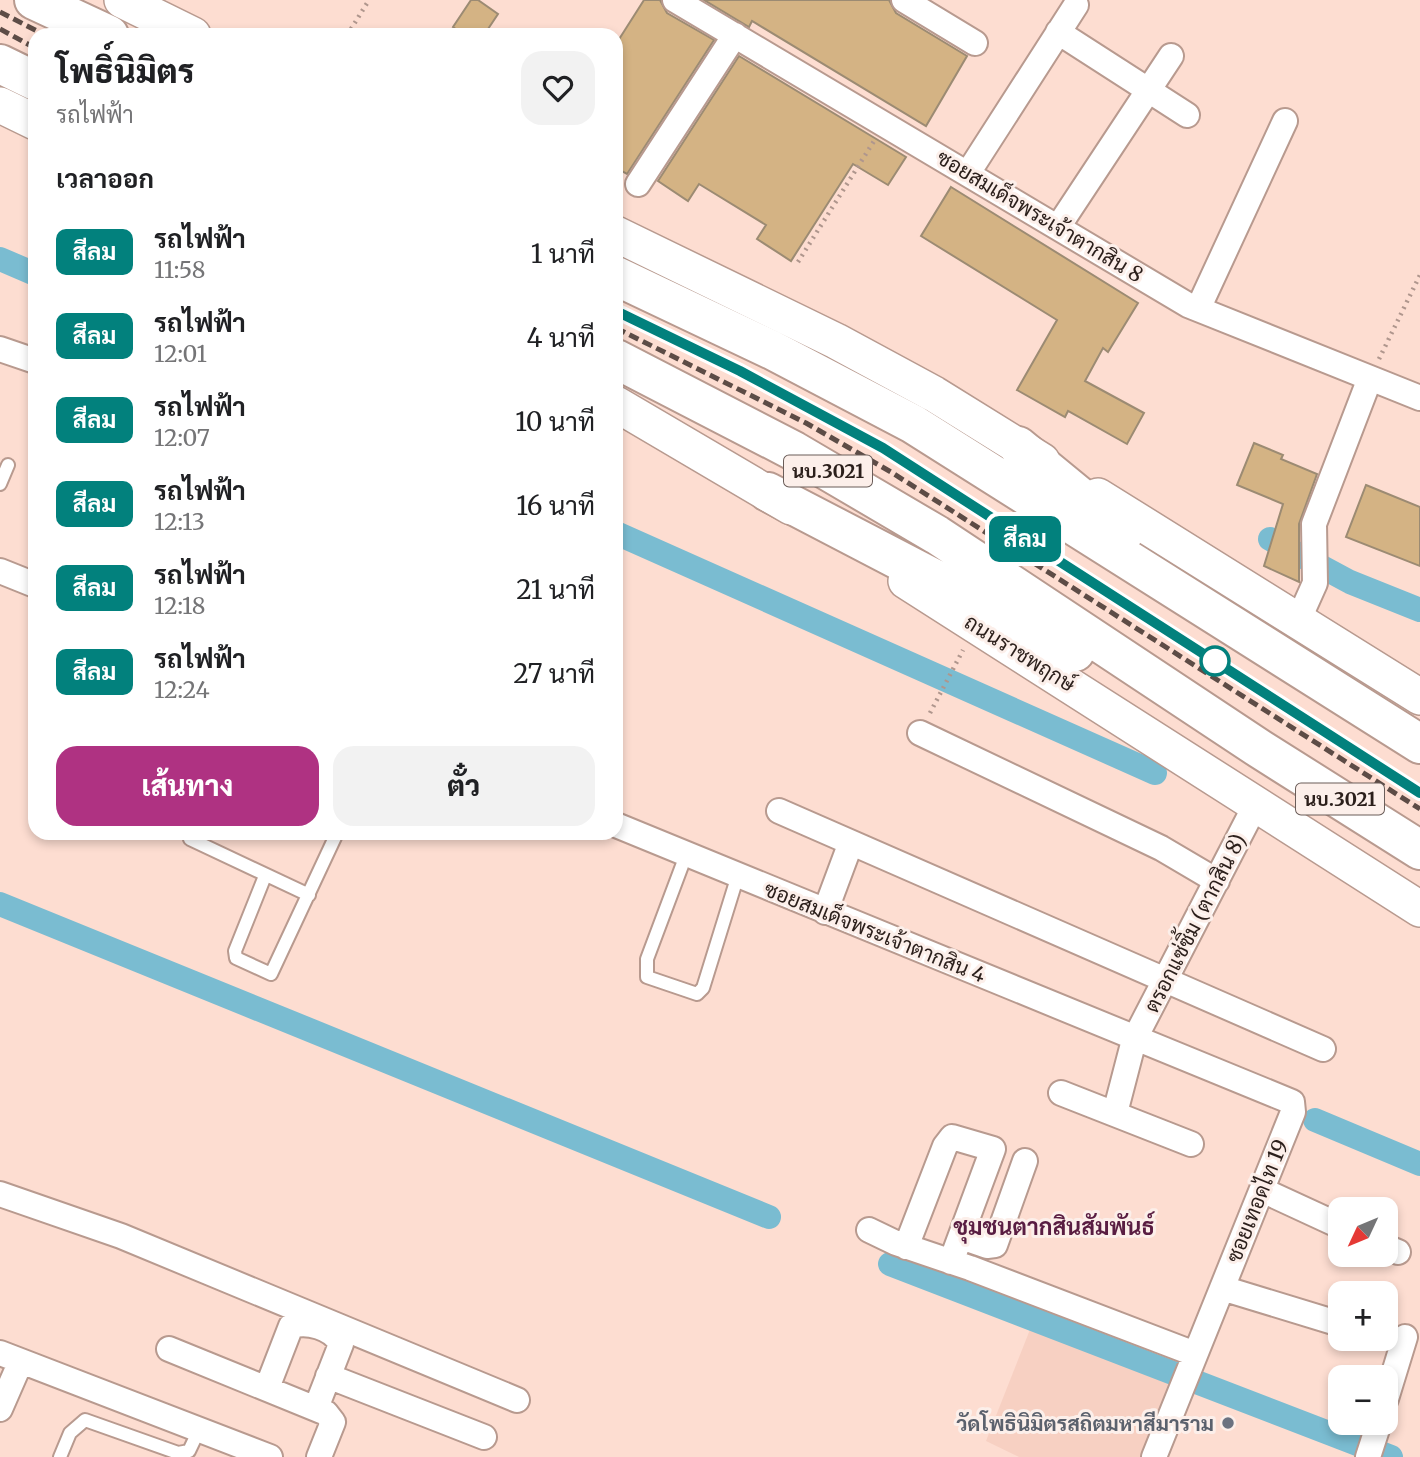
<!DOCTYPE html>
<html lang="th">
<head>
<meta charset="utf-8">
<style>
  :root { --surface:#fff; --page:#f2f2f2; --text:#202124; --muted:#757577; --accent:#af3282 }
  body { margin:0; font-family:Merriweather,Sarabun,serif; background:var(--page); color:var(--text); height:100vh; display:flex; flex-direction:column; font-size:26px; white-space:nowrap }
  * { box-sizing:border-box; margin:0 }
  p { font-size:23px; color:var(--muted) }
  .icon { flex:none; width:38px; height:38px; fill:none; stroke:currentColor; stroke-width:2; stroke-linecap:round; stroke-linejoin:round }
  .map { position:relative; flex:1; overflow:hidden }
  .side { position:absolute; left:28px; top:28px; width:595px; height:812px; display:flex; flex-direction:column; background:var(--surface); border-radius:21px; box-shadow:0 4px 10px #0003 }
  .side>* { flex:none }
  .badge { padding:0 14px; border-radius:10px; font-size:24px; line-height:46px }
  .needle { width:46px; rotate:226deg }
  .fabs { position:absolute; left:1328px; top:1197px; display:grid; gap:14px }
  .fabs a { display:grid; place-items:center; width:70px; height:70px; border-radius:14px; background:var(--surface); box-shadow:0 4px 10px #0003; font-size:35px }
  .map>.badge { position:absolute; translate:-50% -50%; box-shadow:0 0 0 4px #fff }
  h2 { padding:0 28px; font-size:26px; line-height:63px }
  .round { display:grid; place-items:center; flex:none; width:74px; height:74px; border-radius:21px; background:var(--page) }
  .headline { display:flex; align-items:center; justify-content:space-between; height:119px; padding:0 28px }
  h1 { font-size:33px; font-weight:800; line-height:52px }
  .primary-button { display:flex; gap:14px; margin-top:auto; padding:14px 28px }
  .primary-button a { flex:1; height:80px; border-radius:21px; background:var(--accent); color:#fff; font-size:28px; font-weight:800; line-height:80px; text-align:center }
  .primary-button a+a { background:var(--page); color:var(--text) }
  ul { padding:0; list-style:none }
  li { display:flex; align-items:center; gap:21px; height:84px; padding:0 28px }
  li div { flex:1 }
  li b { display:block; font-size:26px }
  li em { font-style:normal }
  li .badge { min-width:77px; font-weight:700; text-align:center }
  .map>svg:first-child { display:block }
</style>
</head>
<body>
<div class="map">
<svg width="1420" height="1457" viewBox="0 0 1420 1457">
  <rect width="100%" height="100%" fill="#fdddd1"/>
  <path fill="#f7d0c2" d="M1033 1322 1179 1383 1150 1457H1019L986 1441Z"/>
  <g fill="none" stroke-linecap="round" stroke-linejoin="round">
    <path stroke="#7abcd1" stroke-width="24" d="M0 259 35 274
      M616 533 1155 773
      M1270 539 1350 582 1420 610
      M0 904 769 1217
      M1315 1120 1420 1164
      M890 1264 1391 1457"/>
  </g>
  <path fill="#d4b384" stroke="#9c8b73" stroke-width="2" d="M471 0H478L498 14 484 35H464L453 27Z
    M644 0H660L667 13 714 40 627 174 616 168V44Z
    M704 0H889L896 13 967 56 926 126 752 21 749 27Z
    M739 56 906 157 888 185 853 164 791 261 757 239 766 225 699 184 688 201 658 181Z
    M951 187 1138 303 1108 352 1103 348 1085 381 1144 413 1127 444 1068 411 1065 417 1017 390 1057 320 921 236Z
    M1254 443 1283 455 1281 459 1317 474 1299 524V582L1264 566 1283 504 1237 485Z
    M1366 485 1420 507V566L1346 537Z"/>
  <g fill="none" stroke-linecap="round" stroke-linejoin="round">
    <defs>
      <path id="service" d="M0 484 8 465
        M190 839 309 895
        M686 855 647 959V977L697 994 703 988 738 875
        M265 876 235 951 236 958 271 974 337 833
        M60 1457 70 1433 85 1420 178 1453 189 1451 200 1428"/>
      <path id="minor" d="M675 0 1188 305 1420 398
        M904 0 975 43
        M1058 32 1187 115
        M968 173 1076 5
        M638 184 735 35
        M1058 227 1171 56
        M1198 309 1285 121
        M0 349 35 361
        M0 571 35 585
        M1298 621 1315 583 1314 524 1370 378
        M920 733 1161 848 1217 881
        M779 811 1323 1049
        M616 825 1292 1102 1293 1112 1154 1457
        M825 912 850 845
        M1061 1093 1191 1144
        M1115 1113 1134 1040 1255 806
        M1262 1190 1340 1226
        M0 1194 121 1236 517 1400
        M869 1230 896 1243 970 1268 1195 1354
        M961 1237 987 1246 995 1245 1025 1161
        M906 1247 945 1146 952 1137 993 1149 951 1262
        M1386 1247 1398 1252
        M1222 1288 1340 1324
        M169 1349 326 1413 333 1422 319 1457
        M0 1353 270 1457
        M328 1376 484 1437
        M267 1388 291 1326C307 1321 332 1327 341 1344L316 1408
        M1386 1399 1405 1337
        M0 1409 21 1361
        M1368 1457 1379 1423"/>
      <path id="secondary" d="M122 0 193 35
        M0 105 35 122
        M616 234 836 341 934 394 1042 461
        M616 404 791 507
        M1098 496 1420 697
        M906 581 1420 909"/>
      <path id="primary" d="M34 0 109 35
        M0 64 35 81
        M616 276 772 350 913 424 1420 744
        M616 359 794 451 937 535 1260 749 1420 850
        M1018 446 1124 533
        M768 492 1075 652"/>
    </defs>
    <use href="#service" stroke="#b89a8f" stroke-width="16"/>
    <use href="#minor" stroke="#b89a8f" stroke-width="28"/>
    <use href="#secondary" stroke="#b89a8f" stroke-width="38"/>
    <use href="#primary" stroke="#b89a8f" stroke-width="42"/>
    <path stroke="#af968d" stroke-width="4.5" stroke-dasharray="2 5" stroke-linecap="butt" d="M351 29 369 0
      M798 262 874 141
      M1379 359 1420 275
      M930 713 963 650"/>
    <use href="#service" stroke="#fff" stroke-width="12"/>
    <use href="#minor" stroke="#fff" stroke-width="24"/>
    <use href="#secondary" stroke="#fff" stroke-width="35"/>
    <use href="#primary" stroke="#fff" stroke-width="38"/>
    <path stroke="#5d4c46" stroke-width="5" stroke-dasharray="10 5" stroke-linecap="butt" d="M0 12 45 35
      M0 29 35 48
      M616 311 740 371 883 448 1420 793
      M616 328 806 423 891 472 1420 809"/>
  </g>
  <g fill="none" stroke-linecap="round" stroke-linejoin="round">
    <defs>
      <path id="line" d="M616 311 740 371 883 448 1420 793"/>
    </defs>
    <use href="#line" stroke="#fff" stroke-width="16"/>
    <use href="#line" stroke="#02817d" stroke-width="10"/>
  </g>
  <circle fill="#fff" stroke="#02817d" stroke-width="3.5" cx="1215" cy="661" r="14"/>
  <circle fill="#6b7280" stroke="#fcefea" stroke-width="2.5" cx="1228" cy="1423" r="7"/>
  <g text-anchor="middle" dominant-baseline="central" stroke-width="6" stroke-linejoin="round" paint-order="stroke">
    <g fill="#fcefea" stroke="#6a5d59" stroke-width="2">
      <rect x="784" y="455.5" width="88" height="31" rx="5"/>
      <rect x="1296" y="783.5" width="88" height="31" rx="5"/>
    </g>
    <g font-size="19" font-weight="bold" fill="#2b1f1b">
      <text x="828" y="471">นบ.3021</text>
      <text x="1340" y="799">นบ.3021</text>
    </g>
    <g font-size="21" fill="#2b1f1b" stroke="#fcefea">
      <text transform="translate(1040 216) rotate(31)">ซอยสมเด็จพระเจ้าตากสิน 8</text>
      <text transform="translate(1020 653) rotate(32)">ถนนราชพฤกษ์</text>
      <text transform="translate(1195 923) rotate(-63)">ตรอกแซ่ซิ้ม (ตากสิน 8)</text>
      <text transform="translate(875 932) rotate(22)">ซอยสมเด็จพระเจ้าตากสิน 4</text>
      <text transform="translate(1257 1201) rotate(-68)">ซอยเทอดไท 19</text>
    </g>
    <g font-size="21" font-weight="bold" fill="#5b616d" stroke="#fcefea" text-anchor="end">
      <text x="1214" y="1423">วัดโพธินิมิตรสถิตมหาสีมาราม</text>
    </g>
    <g font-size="23" font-weight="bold" fill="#591d42" stroke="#fcefea">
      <text x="1054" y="1226">ชุมชนตากสินสัมพันธ์</text>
    </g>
  </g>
</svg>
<div class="fabs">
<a><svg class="needle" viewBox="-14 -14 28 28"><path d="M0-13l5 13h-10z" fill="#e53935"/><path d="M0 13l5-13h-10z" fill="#757577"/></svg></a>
<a>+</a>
<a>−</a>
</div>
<b class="badge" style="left:1025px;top:539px;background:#02817d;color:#fff">สีลม</b>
<section class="side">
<div class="headline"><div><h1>โพธิ์นิมิตร</h1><p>รถไฟฟ้า</p></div><a class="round"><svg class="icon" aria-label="heart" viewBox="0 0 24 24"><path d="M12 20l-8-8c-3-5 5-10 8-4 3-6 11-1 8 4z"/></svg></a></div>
<h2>เวลาออก</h2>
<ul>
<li><span class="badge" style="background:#02817d;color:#fff">สีลม</span><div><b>รถไฟฟ้า</b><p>11:58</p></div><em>1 นาที</em></li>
<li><span class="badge" style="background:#02817d;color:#fff">สีลม</span><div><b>รถไฟฟ้า</b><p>12:01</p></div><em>4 นาที</em></li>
<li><span class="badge" style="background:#02817d;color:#fff">สีลม</span><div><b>รถไฟฟ้า</b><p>12:07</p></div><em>10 นาที</em></li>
<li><span class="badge" style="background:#02817d;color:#fff">สีลม</span><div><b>รถไฟฟ้า</b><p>12:13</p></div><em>16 นาที</em></li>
<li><span class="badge" style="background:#02817d;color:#fff">สีลม</span><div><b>รถไฟฟ้า</b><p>12:18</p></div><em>21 นาที</em></li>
<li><span class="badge" style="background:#02817d;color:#fff">สีลม</span><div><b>รถไฟฟ้า</b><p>12:24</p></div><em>27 นาที</em></li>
</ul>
<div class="primary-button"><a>เส้นทาง</a><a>ตั๋ว</a></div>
</section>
</div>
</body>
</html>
